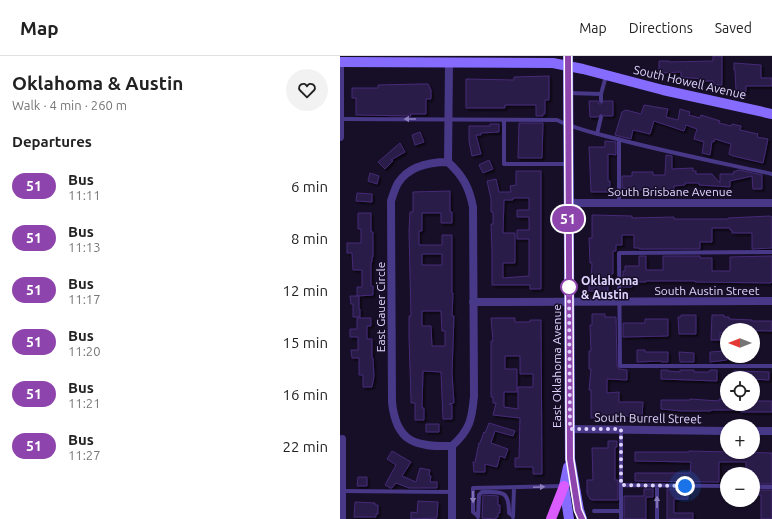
<!DOCTYPE html>
<html lang="en">
<head>
<meta charset="utf-8">
<style>
  :root { --surface:#fff; --page:#f2f2f2; --text:#222; --muted:#767676; --line:#e0e0e0 }
  body { margin:0; font-family:Ubuntu,sans-serif; background:var(--page); color:var(--text); height:100vh; display:flex; flex-direction:column; font-size:15px; white-space:nowrap }
  * { box-sizing:border-box; margin:0 }
  p { font-size:13px; color:var(--muted) }
  .icon { flex:none; width:22px; height:22px; fill:none; stroke:currentColor; stroke-width:2; stroke-linecap:round; stroke-linejoin:round }
  .map { position:relative; flex:1; overflow:hidden }
  .panel { display:flex; flex-direction:column; background:var(--surface); width:340px }
  .panel>* { flex:none }
  .badge { padding:0 8px; border-radius:13px; font-size:14px; line-height:26px }
  .needle { width:26px; rotate:270deg }
  .tools { position:absolute; left:380px; top:267px; display:grid; gap:8px }
  .tools a { display:grid; place-items:center; width:40px; height:40px; border-radius:50%; background:var(--surface); box-shadow:0 1px 3px #0004; font-size:20px }
  .you { position:absolute; width:20px; height:20px; margin:-10px; border:3px solid #fff; border-radius:50%; background:#1a73e8; box-shadow:0 0 0 6px #1a73e833 }
  .map>.badge { position:absolute; translate:-50% -50%; box-shadow:0 0 0 2px #fff }
  h2 { padding:0 12px; font-size:15px; line-height:36px }
  .round { display:grid; place-items:center; flex:none; width:42px; height:42px; border-radius:21px; background:var(--page) }
  .head { display:flex; align-items:center; justify-content:space-between; height:68px; padding:0 12px }
  h1 { font-size:19px; font-weight:700; line-height:30px }
  ul { padding:0; list-style:none }
  li { display:flex; align-items:center; gap:12px; height:52px; padding:0 12px }
  li div { flex:1 }
  li b { display:block; font-size:15px }
  li em { font-style:normal }
  li .badge { min-width:44px; font-weight:700; text-align:center }
  header { display:flex; align-items:center; gap:24px; box-sizing:border-box; height:56px; padding:0 20px; background:var(--surface); border-bottom:1px solid var(--line) }
  header strong { font-size:19px }
  nav { display:flex; gap:22px; margin-inline-start:auto; font-size:14px }
  main { display:flex; flex:1; min-height:0 }
  .map>svg:first-child { display:block }
</style>
</head>
<body>
<header>
<strong>Map</strong>
<nav><a>Map</a><a>Directions</a><a>Saved</a></nav>
</header>
<main>
<section class="panel">
<div class="head"><div><h1>Oklahoma &amp; Austin</h1><p>Walk · 4 min · 260 m</p></div><a class="round"><svg class="icon" aria-label="heart" viewBox="0 0 24 24"><path d="M12 20l-8-8c-3-5 5-10 8-4 3-6 11-1 8 4z"/></svg></a></div>
<h2>Departures</h2>
<ul>
<li><span class="badge" style="background:#8e44ad;color:#fff">51</span><div><b>Bus</b><p>11:11</p></div><em>6 min</em></li>
<li><span class="badge" style="background:#8e44ad;color:#fff">51</span><div><b>Bus</b><p>11:13</p></div><em>8 min</em></li>
<li><span class="badge" style="background:#8e44ad;color:#fff">51</span><div><b>Bus</b><p>11:17</p></div><em>12 min</em></li>
<li><span class="badge" style="background:#8e44ad;color:#fff">51</span><div><b>Bus</b><p>11:20</p></div><em>15 min</em></li>
<li><span class="badge" style="background:#8e44ad;color:#fff">51</span><div><b>Bus</b><p>11:21</p></div><em>16 min</em></li>
<li><span class="badge" style="background:#8e44ad;color:#fff">51</span><div><b>Bus</b><p>11:27</p></div><em>22 min</em></li>
</ul>
</section>
<div class="map">
<svg width="432" height="463" viewBox="0 0 432 463">
  <defs>
    <filter id="shadow"><feDropShadow dx="2" dy="2" stdDeviation="1" flood-color="#0009"/></filter>
  </defs>
  <rect width="100%" height="100%" fill="#170f27"/>
  <path fill="#2a1a49" stroke="#452b76" fill-rule="evenodd" filter="url(#shadow)" d="M373 0H382V29H374L373 25H362V23L341 21V16L320 17 321 15H319V5H329V6L373 5Z
    M394 7 421 9V22H432V30H406V36L396 34 395 14H394Z
    M209 20V44H205V58H203V60H196V49H165V52H126V23L174 24V21Z
    M80 28H88L91 34V43H86V58H70L71 60 16 59V42H12V32H38V29Z
    M249 45H258L259 48H261L264 45H273V60H264L261 58 258 61H250Z
    M304 49 328 53 326 61 338 64 340 53 350 56 349 59 360 62 361 59 380 65 379 67 391 70 392 68 401 70 400 74 418 78 417 81 428 83 423 107 393 100 389 98 391 88 375 83 374 86 372 85 370 99 362 97 364 86 354 83 357 73 346 69 344 75 314 65 310 78 293 74 291 83 275 79 282 56 286 54 301 58Z
    M179 67H203L202 102H178Z
    M150 68H159V76L141 77V79H136L141 98 132 100 129 85V70H150Z
    M80 76 84 86 75 89 72 79Z
    M265 85 276 86V99L268 98V125H270V136H251L249 91H265Z
    M60 87 65 96 51 104 53 105 45 113 38 106Z
    M326 99 332 100V113L353 112V115H356V118H372L380 127V118H394L393 116 399 114 422 119V133H413L412 120 390 125V131L359 129V127H345V129L334 130V133L293 134 282 132V120H292V116H313V119H325Z
    M149 104 153 113 143 117 139 109Z
    M176 115H201V233H190V229H152V195L151 168H153V156H151V143L147 125 156 123 159 136H171L170 130 176 129ZM173 142H189V154H177V161H189V174H177V183H189V220L163 222V207H175V177H163L164 144H173Z
    M30 117 39 120 37 128 28 125Z
    M110 135V156H112V167H101V157H82V175H79V189H102V179H112V237H113L112 260H114L112 317 114 347 109 348 112 349V363H103L101 316 83 315 82 352H84V364H75V347H71V344L69 281V260H71L69 175 70 156H73V136ZM82 198H102V209H82ZM82 255H101L102 275H105V290H92L91 270H82Z
    M17 137 32 138V146L16 145Z
    M18 157H31V176H33V201H32V206H31V230H33V239L17 240V231H22V214H13L12 197H7V187H21V173H18Z
    M252 159 292 160V162L334 161V163H388V162L430 160 432 161V192L412 193V177H392V174H390V172H372V186H360V193H299V192H294V179H282V189H276V195H273V218H271V222H268V236L249 235V226H251L252 207H250L249 182H252Z
    M299 200H306V214H323V200H360V202H372V215H390V201L432 200V226L431 227 355 226V225H306V226H292V231H283V215H285V210H299Z
    M10 240H19V253H20V261H13V248H11Z
    M252 258H265V261H276L277 310 279 313 287 314V324L267 323V337L279 336V346H303L302 360H278V361L251 362V334H249L251 313H249V295H251L250 269H252Z
    M341 259H356V278H339L338 261H341Z
    M372 259H384V261H389V263L412 264V265H432V275L387 274V277H380V284H371Z
    M17 262H31V270H27V283H32V302H33L34 320 32 331H23V319H19V302H12L11 294H18V281H10V273H17Z
    M151 262H175V266H190V264H201L202 418H193V411H175V402H179L180 362 153 359 156 347H153V341H151V285H153ZM165 300H180V318H193V331H178V353L164 351V336H177V313H165Z
    M305 263H328V280L283 281V267H305Z
    M297 294H305V296H328V306H321V305L297 306Z
    M387 295V304L370 306V296Z
    M339 296 354 297V306H340Z
    M321 314H328V315L340 316V314H354V316H368L370 315V314H377V325L321 323Z
    M394 315 429 316V324L394 322Z
    M350 343 379 345V343H387V348H413V345H432V356H401V354H371V355H342L321 353V344H350Z
    M149 367 175 375 173 380 155 375 151 387 168 393 165 402 160 400 157 411 145 408V416H134L133 406H135L139 387H140L144 376 145 377Z
    M86 368H99V376H86Z
    M268 385H277V391H275V424H278V444H252L250 443 247 437V424H253L252 392H268Z
    M52 395 71 406 62 420 76 426 80 412 90 414 89 419 91 420 90 426H97V432H69L56 427 52 432H50L45 429 56 409 47 403Z
    M349 395 432 397V428H418V426H413V418H406V406H379V426L295 425V417H350L351 406 295 405V396H349Z
    M18 421H27V430H17Z
    M304 433H313V441H306V463H284V440H304Z
    M327 433H348V443H334V457H353V463H327Z
    M418 434H432V463H421V439H418Z
    M143 439 158 440V449H160V457H158V461H156V463L142 462Z
    M78 445 98 446 97 462 71 463V456L77 457Z
    M15 446 35 447V449H38V458H36V461H14Z"/>
  <g fill="none" stroke-linecap="round" stroke-linejoin="round">
    <path stroke="#473888" stroke-width="4" d="M229 37 261 38
      M261 45V38L266 20
      M0 63 217 64C237 74 259 78 281 84 331 97 382 107 432 118
      M164 64V108H228
      M257 78 261 61
      M279 83V147
      M432 196 279 197 280 310H432
      M281 373V463
      M281 429 387 430
      M413 431H432
      M2 435 112 436
      M254 455H281
      M138 460 133 456V432L224 430
      M138 461 139 439 142 436C162 436 169 434 169 457L173 460
      M173 461 174 432
      M317 463V430"/>
    <path stroke="#473888" stroke-width="8" d="M109 7 108 106C123 120 129 131 133 151L134 340C132 363 130 374 112 390V463
      M0 81V6
      M108 106C89 106 69 110 58 127 55 132 53 139 51 145L52 346C56 386 75 391 112 390
      M228 147H432
      M133 246 432 245
      M229 373 387 375
      M413 375H432
      M2 383V463"/>
    <path stroke="#856cff" stroke-width="10" d="M228 0 230 403 239 454 242 463
      M0 6 213 7 243 13 323 34 432 58
      M228 411 224 430 229 463"/>
    <path stroke="#da5cff" stroke-width="10" d="M211 463 224 430"/>
  </g>
  <defs><path id="oneway-solid" d="M-6-.8H1V-3.2L6.5 0L1 3.2V.8H-6Z"/></defs>
  <g fill="#8c7fbe">
    <use href="#oneway-solid" transform="translate(70 63) rotate(-180)"/>
    <use href="#oneway-solid" transform="translate(199 431) rotate(-2)"/>
    <use href="#oneway-solid" transform="translate(133 441) rotate(89)"/>
    <use href="#oneway-solid" transform="translate(317 446) rotate(-90)"/>
  </g>
  <g fill="none" stroke-linecap="round" stroke-linejoin="round">
    <defs>
      <path id="line" d="M228 0 230 403 238 454 242 463"/>
    </defs>
    <use href="#line" stroke="#fff" stroke-width="9"/>
    <use href="#line" stroke="#8e44ad" stroke-width="6"/>
    <path stroke="#e0d5ff" stroke-width="4" stroke-dasharray="0 7.2" d="M229 231 230 373H281V429L345 430"/>
  </g>
  <circle fill="#fff" stroke="#8e44ad" stroke-width="2" cx="229" cy="231" r="8"/>
  <g text-anchor="middle" dominant-baseline="central" stroke-width="3" stroke-linejoin="round" paint-order="stroke">
    <g font-size="12" fill="#e0d5ff" stroke="#170f27">
      <text transform="translate(350 26) rotate(13)">South Howell Avenue</text>
      <text x="330" y="135">South Brisbane Avenue</text>
      <text x="367" y="234">South Austin Street</text>
      <text transform="translate(40 251) rotate(-90)">East Gauer Circle</text>
      <text transform="translate(216 310) rotate(-90)">East Oklahoma Avenue</text>
      <text transform="translate(308 362) rotate(1)">South Burrell Street</text>
    </g>
    <g font-size="12" font-weight="bold" fill="#e0d5ff" stroke="#170f27" text-anchor="start">
      <text x="241" y="224">Oklahoma<tspan x="241" dy="14">&amp; Austin</tspan></text>
    </g>
  </g>
</svg>
<div class="tools">
<a><svg class="needle" viewBox="-14 -14 28 28"><path d="M0-13l5 13h-10z" fill="#e53935"/><path d="M0 13l5-13h-10z" fill="#767676"/></svg></a>
<a><svg class="icon" aria-label="locate" viewBox="0 0 24 24"><circle cx="12" cy="12" r="6"/><path d="M12 2v4M12 18v4M2 12h4M18 12h4"/></svg></a>
<a>+</a>
<a>−</a>
</div>
<div class="you" style="left:345px;top:430px"></div>
<b class="badge" style="left:228px;top:163px;background:#8e44ad;color:#fff">51</b>
</div>
</main>
</body>
</html>
